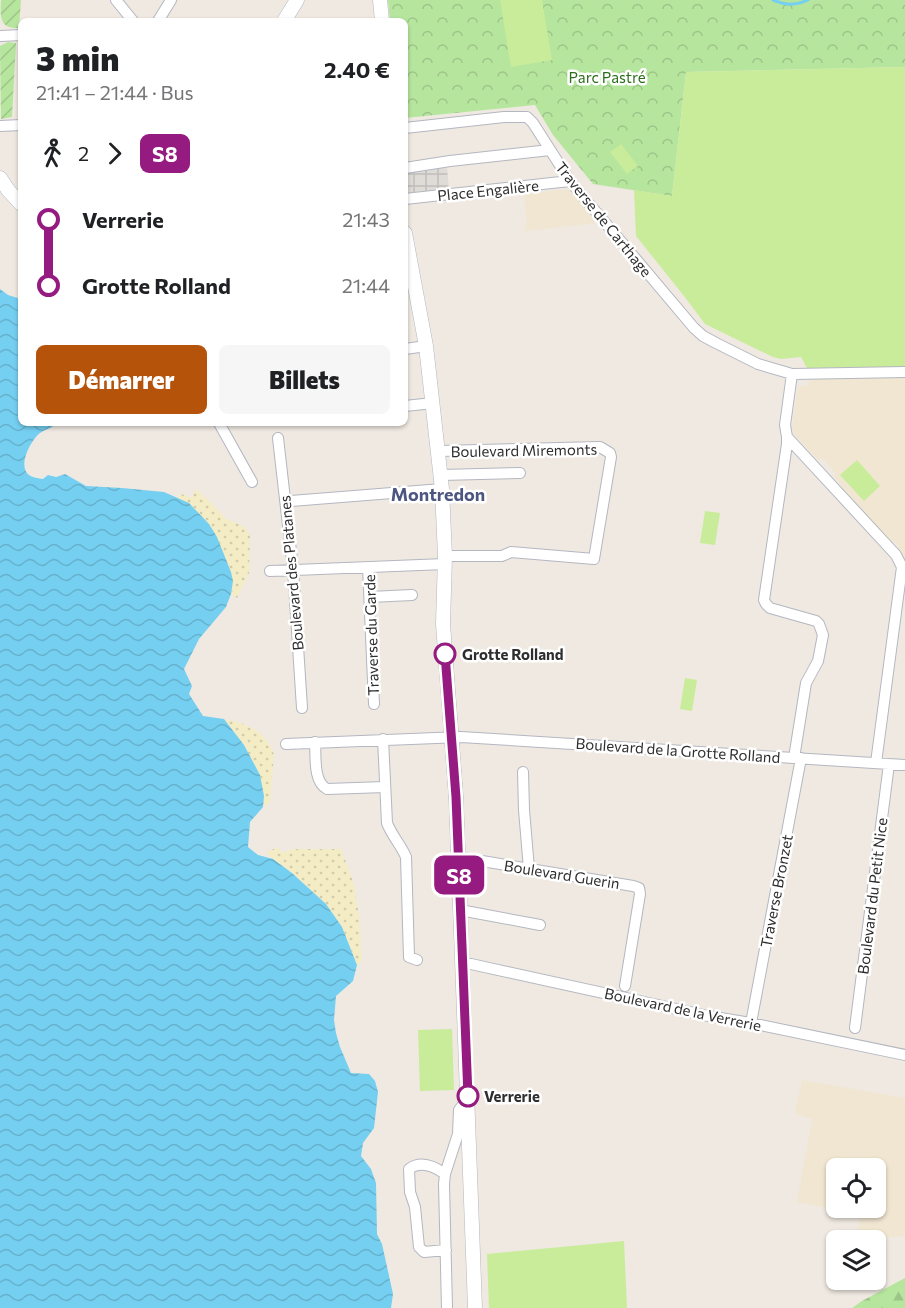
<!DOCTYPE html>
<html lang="fr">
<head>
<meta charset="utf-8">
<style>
  :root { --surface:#fff; --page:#f6f6f6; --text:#202124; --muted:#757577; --accent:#b45309 }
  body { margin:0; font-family:Commissioner,sans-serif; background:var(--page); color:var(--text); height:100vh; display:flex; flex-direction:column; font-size:22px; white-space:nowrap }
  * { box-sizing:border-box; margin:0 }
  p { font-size:20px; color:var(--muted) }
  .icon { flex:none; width:33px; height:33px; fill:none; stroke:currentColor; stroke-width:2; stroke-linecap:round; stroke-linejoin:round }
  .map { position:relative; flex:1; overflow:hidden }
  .drawer { position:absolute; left:18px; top:18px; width:390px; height:408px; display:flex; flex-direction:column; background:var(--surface); border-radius:9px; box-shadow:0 2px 4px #0004 }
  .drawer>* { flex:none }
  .badge { padding:0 12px; border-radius:9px; font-size:21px; line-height:39px }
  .buttons { position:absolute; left:826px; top:1158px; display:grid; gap:12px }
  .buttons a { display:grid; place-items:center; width:60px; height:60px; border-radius:9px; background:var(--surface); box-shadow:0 2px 4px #0004; font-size:30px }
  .map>.badge { position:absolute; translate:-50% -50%; box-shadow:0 0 0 3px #fff }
  .legs { display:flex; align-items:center; gap:9px; height:66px; padding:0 18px; font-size:20px }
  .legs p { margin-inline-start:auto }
  .summary { display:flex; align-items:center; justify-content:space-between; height:102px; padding:0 18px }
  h1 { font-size:33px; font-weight:800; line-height:45px }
  .primary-button { display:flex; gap:12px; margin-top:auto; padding:12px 18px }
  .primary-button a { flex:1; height:69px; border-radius:9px; background:var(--accent); color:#fff; font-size:24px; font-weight:800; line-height:69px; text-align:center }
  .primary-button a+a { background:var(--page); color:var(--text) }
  ul { padding:0 18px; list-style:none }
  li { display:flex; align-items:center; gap:21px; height:66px; font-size:22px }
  li i { display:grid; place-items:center; width:9px; height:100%; margin:0 8px; background:currentColor }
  li i::after { content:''; width:15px; height:15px; margin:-8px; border:4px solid; border-radius:50%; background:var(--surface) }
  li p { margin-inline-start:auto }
  li:first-child i { background:linear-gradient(#0000 50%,currentColor 0) }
  li:last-child i { background:linear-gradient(currentColor 50%,#0000 0) }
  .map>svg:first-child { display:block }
</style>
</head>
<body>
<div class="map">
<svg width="905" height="1308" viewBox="0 0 905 1308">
  <defs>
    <pattern id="forest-firs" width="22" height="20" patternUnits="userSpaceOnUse" patternTransform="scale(1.5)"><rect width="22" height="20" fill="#b6e59e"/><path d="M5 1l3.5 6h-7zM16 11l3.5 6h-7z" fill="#9dc588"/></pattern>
    <pattern id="sand-dots" width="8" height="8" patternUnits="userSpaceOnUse" patternTransform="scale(1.5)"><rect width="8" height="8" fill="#f3ecc5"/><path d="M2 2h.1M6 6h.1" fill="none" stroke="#d1cbaa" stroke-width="1.8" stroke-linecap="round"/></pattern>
    <pattern id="park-crowns" width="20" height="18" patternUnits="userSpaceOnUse" patternTransform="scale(1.5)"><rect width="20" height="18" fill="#b6e59e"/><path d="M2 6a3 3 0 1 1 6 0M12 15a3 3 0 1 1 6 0" fill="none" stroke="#9dc588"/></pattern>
    <pattern id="garden-furrows" width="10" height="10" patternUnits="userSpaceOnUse" patternTransform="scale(1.5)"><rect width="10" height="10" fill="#b6e59e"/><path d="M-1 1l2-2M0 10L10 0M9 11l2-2" fill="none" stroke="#9dc588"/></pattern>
    <pattern id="plaza-grid" width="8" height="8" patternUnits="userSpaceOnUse" patternTransform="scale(1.5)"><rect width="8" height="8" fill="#dfdcd8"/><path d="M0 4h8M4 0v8" fill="none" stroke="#c0bdba"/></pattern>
    <pattern id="water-waves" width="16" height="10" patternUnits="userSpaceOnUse" patternTransform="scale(1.5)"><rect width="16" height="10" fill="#75cff0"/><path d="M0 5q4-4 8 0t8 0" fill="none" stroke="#66b2ce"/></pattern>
  </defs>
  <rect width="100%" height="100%" fill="#efe9e1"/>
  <path fill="#f0e6d1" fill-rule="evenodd" d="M569 189 597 223 526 231 525 225 527 224 524 194Z
    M905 377V561L897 550 898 543 891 542 844 491 842 486 834 476 836 474 825 461 816 458 794 434 792 428 798 387 808 385 809 380 813 381 814 378Z
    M802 1080 905 1098V1236L856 1240 860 1214 797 1202 812 1119 795 1114ZM837 1168H876V1208H837Z"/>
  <path fill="url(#forest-firs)" d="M905 1278V1308H852L862 1301Z"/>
  <path fill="url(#sand-dots)" d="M196 489 209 501 226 519 242 525 250 535 249 573 237 598 231 594C232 590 233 585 232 580 232 572 228 565 225 558 215 533 203 509 177 498L181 494 189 497H192Z
    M224 719 244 724 259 732 268 742 274 754 270 802 263 807 264 796 244 745Z
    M279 847 281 853 293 849H341L354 884 359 916 362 961 357 965 342 927 326 904 292 873 273 859 266 852Z"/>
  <path fill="url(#park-crowns)" d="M388 0H905V67L686 72 672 196 593 184 553 135 535 105 405 118V21H390Z"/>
  <path fill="url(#garden-furrows)" d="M1 0H21L19 28C0 29 0 18 1 0Z
    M8 42 16 43 12 117 1 119 0 46Z"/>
  <path fill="#c9ec9a" d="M500 0H542L552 60 511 67Z
    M905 67V367L807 368 801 357 781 359 773 357 705 324 684 296 636 236 634 190 672 196 686 72Z
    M621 144 638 166 627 174 610 152Z
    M857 460 880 486 864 501 840 475Z
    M705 511 720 513 715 545 700 543Z
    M685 678 697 680 692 711 680 709Z
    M452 1029 454 1090 420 1091 418 1030Z
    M624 1241 627 1308H489L487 1254Z"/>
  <path fill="url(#plaza-grid)" d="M447 167 449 190 405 197V173Z"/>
  <path fill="url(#water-waves)" d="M0 289 8 295 21 299V423H57C50 430 47 428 40 433 31 440 17 466 29 475 33 478 38 478 43 479L48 475 56 477 65 474 86 486 122 488 164 492 189 503 209 524 217 537 231 572 233 581 231 594 226 607 199 639 184 669 192 686 189 694 203 716 224 719 244 745 260 775 264 796 263 807 250 822 248 847 258 855 273 859 292 873 326 904 342 927 357 965 353 981 336 996 334 1020 336 1033 340 1047 351 1073 369 1074 375 1081 378 1092 374 1128 363 1143 361 1156 371 1169 376 1183 377 1234 382 1244 393 1294 391 1308H0Z"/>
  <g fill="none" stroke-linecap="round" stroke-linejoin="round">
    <path stroke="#75cff0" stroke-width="3" d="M773 0C785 5 795 6 808 0"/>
    <defs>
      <path id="minor" d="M116 0 133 21
        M158 21 171 0
        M0 36 21 35
        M0 126 21 125
        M405 128 504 117H527L533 123 570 181 694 328 703 336 716 343 758 364 792 374 905 372
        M405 168 450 161 550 150
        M405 199 570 181
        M405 349 426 346
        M792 374 785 425 787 437V444L764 600 766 604 770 608 816 621 819 624 823 635 818 661 806 683 794 758
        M405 406 433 403
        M219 423 252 482
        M787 437 896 555 902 567 876 763
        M278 438 293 569 302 708
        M439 451 600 447 610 453 611 457 594 559 511 552 502 556H445
        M441 475 520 473
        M291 501 442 489
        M368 567 374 704
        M270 571 445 564
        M370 597 412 595
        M383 739 387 823C392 836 401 845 406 857L409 957 417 960
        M315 742C316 756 313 782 327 789L385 787
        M286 744 461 737 905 765
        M523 772 524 810 529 869
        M458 857 633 886 639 888 640 894 625 986
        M460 910 540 925
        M462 964H471L708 1016 751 1023 905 1055
        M751 1023 801 758
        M855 1028 889 764
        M445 1174C434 1166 421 1160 409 1169L410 1192 415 1207 419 1247 424 1252 446 1250
        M447 1308 444 1184 445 1174 458 1134 459 1110 462 1106 468 1105"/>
      <path id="tertiary" d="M380 0 382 21
        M284 21 297 0
        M0 178 8 190 21 204
        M405 233 426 346 442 489 445 556 443 624 456 797 475 1308"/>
    </defs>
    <use href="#minor" stroke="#b4b7c1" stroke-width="12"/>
    <use href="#tertiary" stroke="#b4b7c1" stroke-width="15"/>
    <use href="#minor" stroke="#fff" stroke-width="10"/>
    <use href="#tertiary" stroke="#fff" stroke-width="14"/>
  </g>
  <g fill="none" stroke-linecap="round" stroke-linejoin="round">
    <defs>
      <path id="line-1" d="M445 654 456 797 468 1096"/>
    </defs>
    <use href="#line-1" stroke="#fff" stroke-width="14"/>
    <use href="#line-1" stroke="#951b81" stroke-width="9"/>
  </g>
  <g fill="#fff" stroke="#951b81" stroke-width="3">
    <circle cx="445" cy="654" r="10"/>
    <circle cx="468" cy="1096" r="10"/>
  </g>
  <g text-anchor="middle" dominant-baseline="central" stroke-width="5" stroke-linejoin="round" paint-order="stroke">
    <g font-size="15" fill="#2c6e1b" stroke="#fff">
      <text x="607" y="77">Parc Pastré</text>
    </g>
    <g font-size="15" fill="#2e2e2e" stroke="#fff">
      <text transform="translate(488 190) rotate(-6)">Place Engalière</text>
      <text transform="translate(604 219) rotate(51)">Traverse de Carthage</text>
      <text transform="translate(524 450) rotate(-1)">Boulevard Miremonts</text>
      <text transform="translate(291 573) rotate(-95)">Boulevard des Platanes</text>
      <text transform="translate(371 635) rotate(-92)">Traverse du Garde</text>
      <text transform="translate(678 750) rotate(4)">Boulevard de la Grotte Rolland</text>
      <text transform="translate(562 874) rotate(9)">Boulevard Guerin</text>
      <text transform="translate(776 891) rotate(-79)">Traverse Bronzet</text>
      <text transform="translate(872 896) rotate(-83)">Boulevard du Petit Nice</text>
      <text transform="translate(683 1009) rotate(12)">Boulevard de la Verrerie</text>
    </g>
    <g font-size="15" font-weight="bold" fill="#2e2e2e" stroke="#fff" text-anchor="start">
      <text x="462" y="654">Grotte Rolland</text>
      <text x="484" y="1096">Verrerie</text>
    </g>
    <g font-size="18" font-weight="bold" fill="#4d5680" stroke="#fff">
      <text x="438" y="494">Montredon</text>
    </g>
  </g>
</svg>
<div class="buttons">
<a><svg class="icon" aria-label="locate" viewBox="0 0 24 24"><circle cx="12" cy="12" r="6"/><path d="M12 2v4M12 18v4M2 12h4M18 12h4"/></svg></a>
<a><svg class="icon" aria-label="layers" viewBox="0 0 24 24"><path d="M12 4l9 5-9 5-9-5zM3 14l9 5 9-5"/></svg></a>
</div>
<b class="badge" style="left:459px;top:875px;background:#951b81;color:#fff">S8</b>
<section class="drawer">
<div class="summary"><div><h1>3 min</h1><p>21:41 – 21:44 · Bus</p></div><b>2.40 €</b></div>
<div class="legs"><svg class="icon" aria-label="walk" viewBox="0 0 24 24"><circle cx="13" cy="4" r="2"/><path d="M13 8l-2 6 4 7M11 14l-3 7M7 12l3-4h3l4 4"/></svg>2<svg class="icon" aria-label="forward" viewBox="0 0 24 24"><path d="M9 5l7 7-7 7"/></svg><b class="badge" style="background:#951b81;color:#fff">S8</b></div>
<ul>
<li><i style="color:#951b81"></i><b>Verrerie</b><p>21:43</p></li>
<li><i style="color:#951b81"></i><b>Grotte Rolland</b><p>21:44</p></li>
</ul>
<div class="primary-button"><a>Démarrer</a><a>Billets</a></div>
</section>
</div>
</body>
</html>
